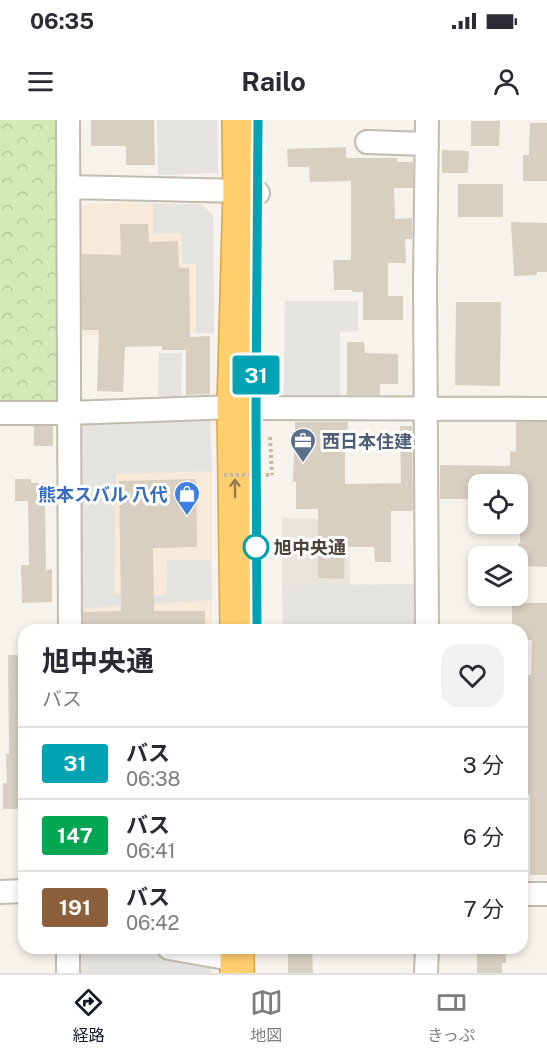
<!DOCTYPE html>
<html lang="ja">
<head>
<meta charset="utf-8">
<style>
  :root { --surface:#fff; --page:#f2f2f3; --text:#2b2b33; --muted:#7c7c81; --line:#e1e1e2; --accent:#111827 }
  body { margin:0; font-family:"Public Sans","Noto Sans JP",sans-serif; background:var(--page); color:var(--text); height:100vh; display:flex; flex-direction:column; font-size:22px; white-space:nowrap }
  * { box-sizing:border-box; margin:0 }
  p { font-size:20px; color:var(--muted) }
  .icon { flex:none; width:33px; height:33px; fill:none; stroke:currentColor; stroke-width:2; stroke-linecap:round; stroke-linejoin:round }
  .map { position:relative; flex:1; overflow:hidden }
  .panel { position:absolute; left:18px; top:504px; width:510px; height:330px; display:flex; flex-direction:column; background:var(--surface); border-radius:18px; box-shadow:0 3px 9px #0003 }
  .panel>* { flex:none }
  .badge { padding:0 12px; border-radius:4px; font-size:21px; line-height:39px }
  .controls { position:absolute; left:468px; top:354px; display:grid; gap:12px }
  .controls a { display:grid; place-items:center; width:60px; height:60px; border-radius:12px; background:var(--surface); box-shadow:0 3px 9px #0003; font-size:30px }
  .map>.badge { position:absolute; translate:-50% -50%; box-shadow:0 0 0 3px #fff }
  .round { display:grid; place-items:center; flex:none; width:63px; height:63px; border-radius:18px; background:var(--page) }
  .headline { display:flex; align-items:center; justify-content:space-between; height:102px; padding:0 24px }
  h1 { font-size:28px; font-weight:700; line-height:45px }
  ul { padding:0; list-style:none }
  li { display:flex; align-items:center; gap:18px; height:72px; padding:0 24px; border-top:2px solid var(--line) }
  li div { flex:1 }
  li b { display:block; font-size:22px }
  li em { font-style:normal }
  li .badge { min-width:66px; font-weight:700; text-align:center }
  .status { display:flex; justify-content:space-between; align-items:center; height:42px; padding:0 30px; background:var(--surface); direction:ltr }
  .status svg { height:16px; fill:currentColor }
  header { display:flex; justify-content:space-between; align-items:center; height:78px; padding:0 24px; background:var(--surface); font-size:27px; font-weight:700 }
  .dock { display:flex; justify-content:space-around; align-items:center; height:84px; border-top:2px solid var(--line); background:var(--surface); font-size:16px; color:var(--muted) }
  .dock a { display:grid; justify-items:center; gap:3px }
  .dock .selected { color:var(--accent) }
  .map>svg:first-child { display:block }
</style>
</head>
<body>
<div class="status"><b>06:35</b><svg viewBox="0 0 49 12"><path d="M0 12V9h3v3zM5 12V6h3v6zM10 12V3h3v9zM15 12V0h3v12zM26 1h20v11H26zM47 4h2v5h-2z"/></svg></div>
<header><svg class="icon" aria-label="menu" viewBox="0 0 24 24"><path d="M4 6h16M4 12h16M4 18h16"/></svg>Railo<svg class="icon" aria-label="person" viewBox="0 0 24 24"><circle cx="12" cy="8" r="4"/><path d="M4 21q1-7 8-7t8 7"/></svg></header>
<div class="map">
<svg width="547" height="853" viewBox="0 0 547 853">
  <defs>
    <pattern id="park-crowns" width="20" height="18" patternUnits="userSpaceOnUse" patternTransform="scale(1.5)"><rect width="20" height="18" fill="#d2eab5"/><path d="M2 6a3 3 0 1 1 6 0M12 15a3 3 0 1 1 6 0" fill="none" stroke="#b6ca9c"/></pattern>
  </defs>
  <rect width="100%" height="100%" fill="#f6f3ec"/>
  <path fill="#eae5da" d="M282 398 349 399 350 465H282Z"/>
  <path fill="#f7ead8" d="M88 83 201 84 213 95 214 213 79 216V92Z
    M210 300 212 351V510H77L80 301Z"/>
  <path fill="url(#park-crowns)" d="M0 0H62L59 284 0 283Z"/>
  <path fill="#e5e3e0" d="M157 0H217L218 53 158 55Z
    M153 84H201L213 95 214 213H196V144H182L181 113H153Z
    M285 181H358V211L340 212V276H284Z
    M159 233H182L181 276H158Z
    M210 300 212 351 116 354 114 474 166 475 167 440H211L212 480 77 489 80 301Z
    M418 464 419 510H283L282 465Z
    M78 828H154L158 832 211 841V853H79Z"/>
  <path fill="#d8cfc1" d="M91 0H154L155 45H126V26H91Z
    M471 1H500L499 26H471Z
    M530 3H547V61H523V35H529Z
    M346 27V38H397V42H413V68H394L395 99 412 98V119H405L406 143H388V176H403V200H363V172H353L352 170H334L333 140H351V61L310 62 309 47H288L287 29Z
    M442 30 469 31 468 53H442Z
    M458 64H503V97H458Z
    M511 102 547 103V152H537V155L514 156Z
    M120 104H148L149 122 178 121 179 148H189L190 217 210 216V274L186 275V230H162V226L125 227 123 272 97 271 99 210H82V134L121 135Z
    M456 182H501L500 266 455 265Z
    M347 222H364L365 233 398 234V264H380V275H347Z
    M295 302H348L347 329H345V364L401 363 400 306H412L413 391H391V442H375L374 427H345L344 459 318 458V389H296V361L293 362Z
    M516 302H547V447L518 446V423H520V364H478V379H440V345L510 346V331L516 332Z
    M34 306H53V326H34Z
    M15 359H31V363H53V385H45L46 450 52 449V482L22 483 21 445H29L28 381H15Z
    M196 359 197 427 153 428 154 491H205V510H83V492L121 491 119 361Z
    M512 483H547V755H530V674H527L526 628H522V555H531L532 520H522V510H512Z
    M8 535H24V689H3V663H7L6 634H9Z
    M288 828H312L313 853H288Z
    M477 828H506V843H502V853H477Z"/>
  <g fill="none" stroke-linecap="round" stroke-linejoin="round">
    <defs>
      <path id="minor" d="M68 0 70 510
        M427 0 425 161 427 510
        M367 22 427 24
        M68 67 240 71 258 73
        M0 293H69L234 287 256 288 547 289
        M0 772 24 771
        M522 774H547
        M169 828 237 840
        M68 853V828
        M426 853 427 828"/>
      <path id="highway" d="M237 510 234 287 240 71 239 0
        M237 828V853"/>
    </defs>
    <use href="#minor" stroke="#c2bbae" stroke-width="26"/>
    <use href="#highway" stroke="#e0a43c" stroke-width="36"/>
    <path stroke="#c4b79f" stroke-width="4" stroke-dasharray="3 3" stroke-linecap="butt" d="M270 317 272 355"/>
    <use href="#minor" stroke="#fff" stroke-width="22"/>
    <use href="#highway" stroke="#ffcf6e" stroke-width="33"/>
    <path stroke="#c4b79f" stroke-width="4" stroke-dasharray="3 3" stroke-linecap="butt" d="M224 355H272"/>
  </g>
  <defs><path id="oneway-shaft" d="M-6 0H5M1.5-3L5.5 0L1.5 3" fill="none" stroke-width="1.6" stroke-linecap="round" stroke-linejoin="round" transform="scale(1.5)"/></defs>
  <use stroke="#937c4e" href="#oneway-shaft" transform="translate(235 368) rotate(-91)"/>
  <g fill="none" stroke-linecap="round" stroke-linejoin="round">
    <defs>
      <path id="line" d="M257 510 256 288 258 0"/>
    </defs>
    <use href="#line" stroke="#fff" stroke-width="14"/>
    <use href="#line" stroke="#00a3b4" stroke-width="9"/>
  </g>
  <defs>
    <symbol id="office-pin" viewBox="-11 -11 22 30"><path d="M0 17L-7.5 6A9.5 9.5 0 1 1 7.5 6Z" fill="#5c6f8a" stroke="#fff"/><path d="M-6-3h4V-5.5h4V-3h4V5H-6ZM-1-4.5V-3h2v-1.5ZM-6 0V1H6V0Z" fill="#fff"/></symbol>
    <symbol id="shop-pin" viewBox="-11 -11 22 30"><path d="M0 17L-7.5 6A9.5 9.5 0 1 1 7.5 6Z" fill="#3f7fe0" stroke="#fff"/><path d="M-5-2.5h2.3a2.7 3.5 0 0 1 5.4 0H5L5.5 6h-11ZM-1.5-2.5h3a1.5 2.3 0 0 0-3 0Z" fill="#fff"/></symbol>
  </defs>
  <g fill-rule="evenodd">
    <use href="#office-pin" x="288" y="306" width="30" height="40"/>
    <use href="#shop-pin" x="172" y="359" width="30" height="40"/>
  </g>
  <circle fill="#fff" stroke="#00a3b4" stroke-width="3" cx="256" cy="427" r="12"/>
  <g text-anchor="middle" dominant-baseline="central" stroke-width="6" stroke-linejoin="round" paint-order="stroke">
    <g font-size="18" font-weight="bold" fill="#4e5e75" stroke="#fff" text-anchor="start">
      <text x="322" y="321">西日本住建</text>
    </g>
    <g font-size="18" font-weight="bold" fill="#366cbe" stroke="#fff" text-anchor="end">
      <text x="168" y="374">熊本スバル 八代</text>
    </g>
    <g font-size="18" font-weight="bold" fill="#4b4439" stroke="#fff" text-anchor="start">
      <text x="274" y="427">旭中央通</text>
    </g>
  </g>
</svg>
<div class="controls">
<a><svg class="icon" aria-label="locate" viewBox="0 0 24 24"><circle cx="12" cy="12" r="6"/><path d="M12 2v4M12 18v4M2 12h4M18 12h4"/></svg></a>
<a><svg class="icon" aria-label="layers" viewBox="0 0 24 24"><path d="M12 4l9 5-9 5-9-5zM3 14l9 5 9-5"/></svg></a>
</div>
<b class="badge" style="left:256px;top:255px;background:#00a3b4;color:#fff">31</b>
<section class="panel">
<div class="headline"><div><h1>旭中央通</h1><p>バス</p></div><a class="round"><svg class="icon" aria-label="heart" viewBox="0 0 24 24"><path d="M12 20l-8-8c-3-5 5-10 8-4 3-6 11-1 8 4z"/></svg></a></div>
<ul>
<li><span class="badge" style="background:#00a3b4;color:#fff">31</span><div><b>バス</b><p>06:38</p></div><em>3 分</em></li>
<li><span class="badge" style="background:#00a651;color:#fff">147</span><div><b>バス</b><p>06:41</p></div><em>6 分</em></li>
<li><span class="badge" style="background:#8b5e3c;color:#fff">191</span><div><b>バス</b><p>06:42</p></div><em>7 分</em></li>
</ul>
</section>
</div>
<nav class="dock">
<a class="selected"><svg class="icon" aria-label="directions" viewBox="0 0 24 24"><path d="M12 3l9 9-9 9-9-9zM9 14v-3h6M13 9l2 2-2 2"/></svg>経路</a>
<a><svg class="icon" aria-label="map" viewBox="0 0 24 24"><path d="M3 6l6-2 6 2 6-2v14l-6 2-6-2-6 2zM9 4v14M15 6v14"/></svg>地図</a>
<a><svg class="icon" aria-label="tickets" viewBox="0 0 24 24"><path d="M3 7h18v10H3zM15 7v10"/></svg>きっぷ</a>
</nav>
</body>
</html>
